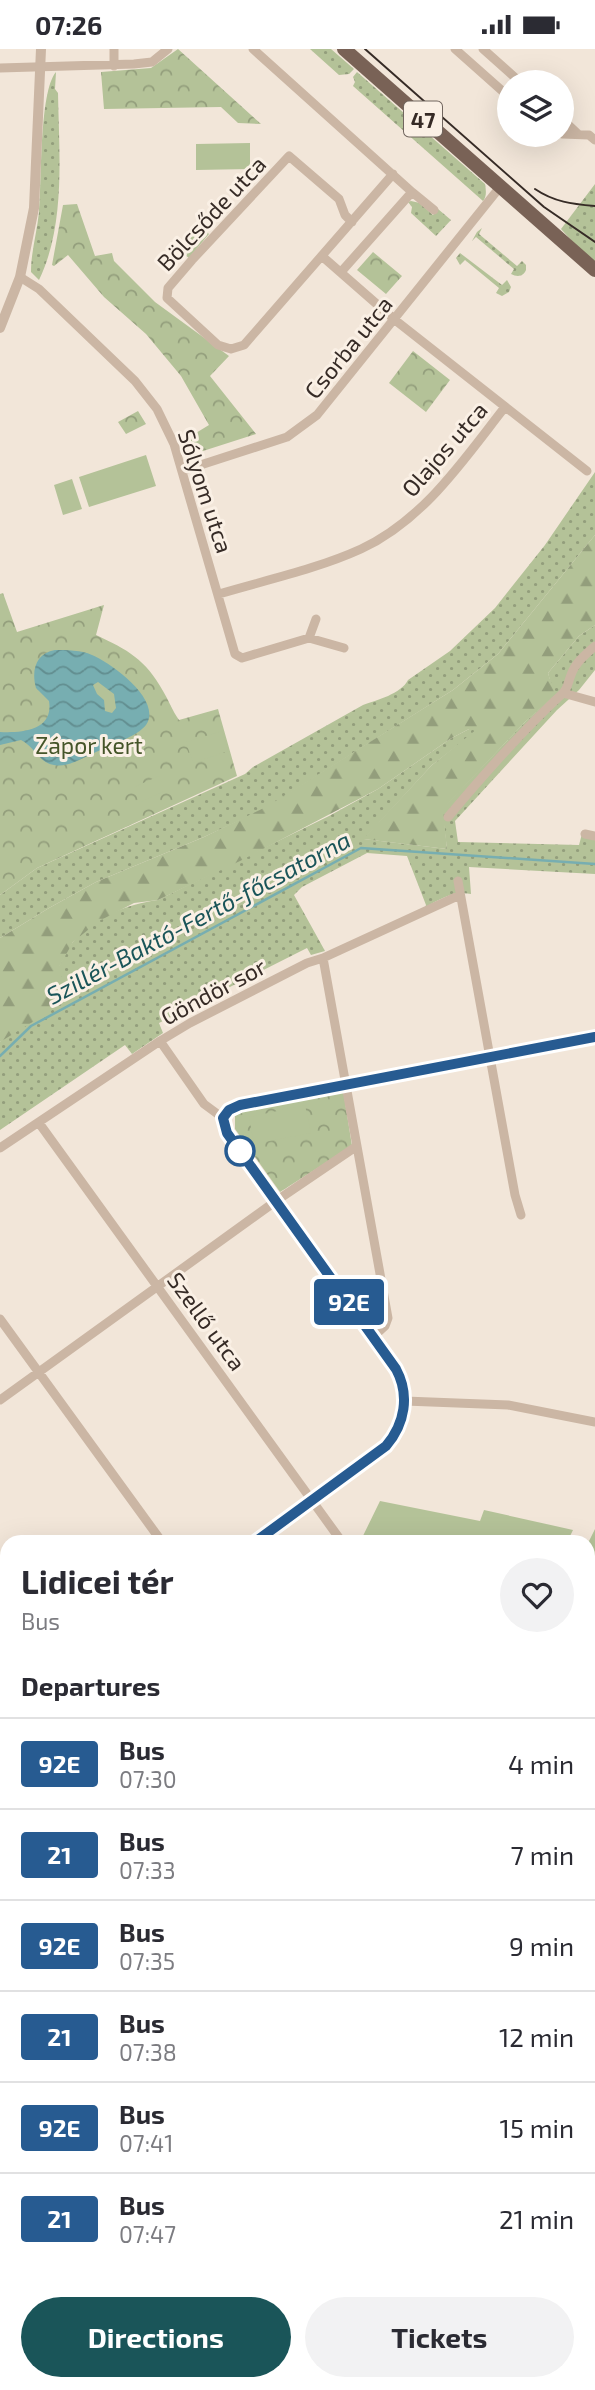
<!DOCTYPE html>
<html lang="en">
<head>
<meta charset="utf-8">
<style>
  :root { --surface:#fff; --page:#f2f2f3; --text:#2b2b33; --muted:#7c7c81; --line:#e1e1e2; --accent:#1a5559 }
  body { margin:0; font-family:"Exo 2",sans-serif; background:var(--page); color:var(--text); height:100vh; display:flex; flex-direction:column; font-size:26px; white-space:nowrap }
  * { box-sizing:border-box; margin:0 }
  p { font-size:23px; color:var(--muted) }
  .icon { flex:none; width:38px; height:38px; fill:none; stroke:currentColor; stroke-width:2; stroke-linecap:round; stroke-linejoin:round }
  .map { position:relative; flex:1; overflow:hidden }
  .sheet { position:absolute; left:0px; top:1486px; width:595px; height:856px; display:flex; flex-direction:column; background:var(--surface); border-radius:21px 21px 0 0; box-shadow:0 7px 28px #0002 }
  .sheet>* { flex:none }
  .badge { padding:0 14px; border-radius:5px; font-size:24px; line-height:46px }
  .fabs { position:absolute; left:497px; top:21px; display:grid; gap:14px }
  .fabs a { display:grid; place-items:center; width:77px; height:77px; border-radius:50%; background:var(--surface); box-shadow:0 7px 28px #0002; font-size:35px }
  .map>.badge { position:absolute; translate:-50% -50%; box-shadow:0 0 0 4px #fff }
  h2 { padding:0 21px; font-size:26px; line-height:63px }
  .round { display:grid; place-items:center; flex:none; width:74px; height:74px; border-radius:37px; background:var(--page) }
  .overview { display:flex; align-items:center; justify-content:space-between; height:119px; padding:0 21px }
  h1 { font-size:33px; font-weight:700; line-height:52px }
  .button { display:flex; gap:14px; margin-top:auto; padding:14px 21px }
  .button a { flex:1; height:80px; border-radius:42px; background:var(--accent); color:#fff; font-size:28px; font-weight:700; line-height:80px; text-align:center }
  .button a+a { background:var(--page); color:var(--text) }
  ul { padding:0; list-style:none }
  li { display:flex; align-items:center; gap:21px; height:91px; padding:0 21px; border-top:2px solid var(--line) }
  li div { flex:1 }
  li b { display:block; font-size:26px }
  li em { font-style:normal }
  li .badge { min-width:77px; font-weight:700; text-align:center }
  .status { display:flex; justify-content:space-between; align-items:center; height:49px; padding:0 35px; background:var(--surface); direction:ltr }
  .status svg { height:19px; fill:currentColor }
  .map>svg:first-child { display:block }
</style>
</head>
<body>
<div class="status"><b>07:26</b><svg viewBox="0 0 49 12"><path d="M0 12V9h3v3zM5 12V6h3v6zM10 12V3h3v9zM15 12V0h3v12zM26 1h20v11H26zM47 4h2v5h-2z"/></svg></div>
<div class="map">
<svg width="595" height="2341" viewBox="0 0 595 2341">
  <defs>
    <pattern id="grass-dots" width="8" height="8" patternUnits="userSpaceOnUse" patternTransform="scale(1.75)"><rect width="8" height="8" fill="#b4c298"/><path d="M2 2h.1M6 6h.1" fill="none" stroke="#939e7c" stroke-width="1.8" stroke-linecap="round"/></pattern>
    <pattern id="forest-firs" width="22" height="20" patternUnits="userSpaceOnUse" patternTransform="scale(1.75)"><rect width="22" height="20" fill="#b4c298"/><path d="M5 1l3.5 6h-7zM16 11l3.5 6h-7z" fill="#939e7c"/></pattern>
    <pattern id="park-crowns" width="20" height="18" patternUnits="userSpaceOnUse" patternTransform="scale(1.75)"><rect width="20" height="18" fill="#b4c298"/><path d="M2 6a3 3 0 1 1 6 0M12 15a3 3 0 1 1 6 0" fill="none" stroke="#939e7c"/></pattern>
    <pattern id="water-waves" width="16" height="10" patternUnits="userSpaceOnUse" patternTransform="scale(1.75)"><rect width="16" height="10" fill="#77aeb1"/><path d="M0 5q4-4 8 0t8 0" fill="none" stroke="#628e90"/></pattern>
  </defs>
  <rect width="100%" height="100%" fill="#f2e6d9"/>
  <path fill="url(#grass-dots)" d="M310 0H331L354 20 349 25 339 26Z
    M56 23 55 40 58 44C59 104 66 175 39 231L31 223C31 202 37 184 39 163 42 134 39 43 56 23Z
    M357 23 485 135C486 141 487 147 483 152L353 37 355 33 353 28Z
    M595 135V217L561 180Z
    M411 152 420 154 433 166 438 160 451 171 436 187 411 164 412 158 408 153Z
    M482 179 479 185 517 217 522 212 526 216V221C523 228 517 228 511 225L514 220 476 188 472 192 477 183Z
    M460 204 502 236 507 231 511 238 509 243 502 247 496 244 499 239 465 211 460 216 456 209Z
    M595 423V486L498 605 453 641 266 759 204 788 96 833 49 859 0 889V846L37 819 245 725 253 718 363 656C377 651 401 645 408 631L450 602 495 559 545 496Z
    M595 576V621L579 641 557 661 455 772 458 793 579 796 583 781 595 784V825L469 818 471 845C454 842 439 850 425 859L426 856 407 807 367 804 302 838 294 846 325 902 311 906 307 899 159 974 163 984 132 1005 125 996 0 1081V993C23 976 44 942 59 917 64 909 67 900 73 893 93 868 128 855 158 851L329 767 378 740 450 690 469 680H479L432 716 364 790 447 800 442 760 524 674 554 646 548 624 579 587Z"/>
  <path fill="url(#forest-firs)" d="M595 486V576L579 587 548 624 555 646 524 674 443 760 447 800 363 790 432 716 477 680H469L450 690 378 740 240 812 158 851 134 854 99 872 73 893 59 918 66 947 57 958 0 993V889L49 859 96 833 204 788 266 758 453 641 498 605Z"/>
  <path fill="url(#park-crowns)" d="M178 0 261 75 238 74 221 58 104 60 101 23 151 19Z
    M77 155 95 207 112 204 114 212 155 253 229 307 210 327 256 385 203 402 194 400 186 390 209 376 181 327 146 285 104 248 68 206 54 217 52 216 63 156Z
    M200 177 209 185 189 209 178 201Z
    M373 203 402 227 386 245 357 221Z
    M413 302 450 331 426 363 389 334Z
    M138 362 146 375 126 385 118 373Z
    M3 544 17 583 104 556 96 586C128 601 145 610 163 642 169 652 172 661 179 671L218 660 237 727 37 819 0 846V545Z
    M343 1040 352 1097 280 1143 235 1080V1067L244 1062Z"/>
  <path fill="#b4c298" d="M250 94V120L196 121V95Z
    M146 406 156 437 89 458 79 428Z
    M72 430 82 460 63 466 54 436Z
    M222 682 228 702 193 714 186 693Z
    M159 727 165 742 140 753 134 738Z
    M305 1056 311 1084 254 1095 249 1068Z
    M380 1452 480 1472 484 1461 573 1481 567 1493H360Z
    M595 1480V1579L588 1575V1494Z
    M588 1883 595 1886V2039L588 2055Z"/>
  <path fill="url(#water-waves)" fill-rule="evenodd" d="M55 601C67 601 81 601 92 606 111 614 163 651 146 676 138 687 107 698 94 704 82 709 67 719 54 716 39 714 34 697 21 691L0 696V683C21 684 54 682 49 652L36 639C31 621 36 604 55 601ZM98 633 114 645 116 659 112 664 105 662 104 651 97 645 93 636Z"/>
  <g fill="none" stroke-linecap="round" stroke-linejoin="round">
    <path stroke="#77aeb1" stroke-width="2.5" d="M0 1007 31 977 361 799 595 815"/>
    <path stroke="#cbb6a4" stroke-width="9" d="M253 0 412 143 341 223
      M455 0 509 48
      M483 0 520 33
      M114 17V0
      M0 19 134 15 152 13 168 0
      M562 70 578 85
      M562 85 589 86 595 91
      M412 143 434 161
      M352 173 345 166 339 150 289 107 192 211 168 239 167 249 218 296 231 300 244 296 393 125
      M323 208 395 271 587 422
      M20 228 39 240 135 332 157 360 174 395 235 605 242 609 309 589 344 599
      M182 422 287 388 317 366 500 138
      M219 545C266 531 317 520 361 500 424 471 464 410 505 358
      M309 589 316 570
      M563 644 595 653
      M448 768C484 725 521 683 562 645 568 640 568 633 571 626 575 614 586 605 595 597
      M585 785 595 787
      M458 832 515 1146 521 1166
      M323 909 388 1269 385 1277 373 1288
      M160 992 204 1055 223 1069
      M39 1074 342 1493
      M0 1099 160 992 190 974 307 914 323 909 460 846
      M0 1270 162 1493
      M0 1351 276 1152 357 1097
      M405 1352 508 1356 595 1373
      M0 1521 7 1530
      M0 1769 7 1779
      M0 2027 7 2037
      M0 2146 7 2140
      M588 2181 595 2168
      M0 2282 7 2292
      M36 2334 41 2341
      M214 2334 219 2341
      M393 2334 398 2341
      M448 2341 456 2334"/>
    <path stroke="#cbb6a4" stroke-width="10" d="M0 279 20 228 34 159 41 0
      M255 1493 386 1397C405 1375 410 1346 396 1320L227 1085 223 1069 229 1061 240 1056 595 988
      M0 1682 7 1676"/>
    <path stroke="#796256" stroke-width="14" d="M344 0 595 221"/>
    <path stroke="#362b26" stroke-width="2" d="M365 0 544 158 595 193
      M535 140C554 153 572 155 595 157"/>
  </g>
  <g fill="none" stroke-linecap="round" stroke-linejoin="round">
    <defs>
      <path id="line" d="M255 1493 386 1397C405 1375 410 1346 396 1320L227 1084 223 1069 229 1061 240 1056 595 988"/>
    </defs>
    <use href="#line" stroke="#fff" stroke-width="16"/>
    <use href="#line" stroke="#275b91" stroke-width="10"/>
  </g>
  <circle fill="#fff" stroke="#275b91" stroke-width="3.5" cx="240" cy="1102" r="14"/>
  <g text-anchor="middle" dominant-baseline="central" stroke-width="6" stroke-linejoin="round" paint-order="stroke">
    <rect fill="#faf0e5" stroke="#71665f" stroke-width="2" x="404" y="52.5" width="38" height="35" rx="5"/>
    <g font-size="21" font-weight="bold" fill="#362b26">
      <text x="423" y="70">47</text>
    </g>
    <g font-size="23" fill="#362b26" stroke="#faf0e5">
      <text transform="translate(211 164) rotate(-47)">Bölcsőde utca</text>
      <text transform="translate(348 298) rotate(-51)">Csorba utca</text>
      <text transform="translate(444 400) rotate(-49)">Olajos utca</text>
      <text transform="translate(206 442) rotate(72)">Sólyom utca</text>
      <text transform="translate(213 942) rotate(-28)">Göndör sor</text>
      <text transform="translate(207 1272) rotate(54)">Szellő utca</text>
    </g>
    <g font-size="23" fill="#455529" stroke="#faf0e5">
      <text x="89" y="696">Zápor kert</text>
    </g>
    <g font-size="24" font-style="italic" fill="#1a5559" stroke="#faf0e5">
      <text transform="translate(198 868) rotate(-28)">Szillér-Baktó-Fertő-főcsatorna</text>
    </g>
  </g>
</svg>
<div class="fabs">
<a><svg class="icon" aria-label="layers" viewBox="0 0 24 24"><path d="M12 4l9 5-9 5-9-5zM3 14l9 5 9-5"/></svg></a>
</div>
<b class="badge" style="left:349px;top:1253px;background:#275b91;color:#fff">92E</b>
<section class="sheet">
<div class="overview"><div><h1>Lidicei tér</h1><p>Bus</p></div><a class="round"><svg class="icon" aria-label="heart" viewBox="0 0 24 24"><path d="M12 20l-8-8c-3-5 5-10 8-4 3-6 11-1 8 4z"/></svg></a></div>
<h2>Departures</h2>
<ul>
<li><span class="badge" style="background:#275b91;color:#fff">92E</span><div><b>Bus</b><p>07:30</p></div><em>4 min</em></li>
<li><span class="badge" style="background:#275b91;color:#fff">21</span><div><b>Bus</b><p>07:33</p></div><em>7 min</em></li>
<li><span class="badge" style="background:#275b91;color:#fff">92E</span><div><b>Bus</b><p>07:35</p></div><em>9 min</em></li>
<li><span class="badge" style="background:#275b91;color:#fff">21</span><div><b>Bus</b><p>07:38</p></div><em>12 min</em></li>
<li><span class="badge" style="background:#275b91;color:#fff">92E</span><div><b>Bus</b><p>07:41</p></div><em>15 min</em></li>
<li><span class="badge" style="background:#275b91;color:#fff">21</span><div><b>Bus</b><p>07:47</p></div><em>21 min</em></li>
</ul>
<div class="button"><a>Directions</a><a>Tickets</a></div>
</section>
</div>
</body>
</html>
